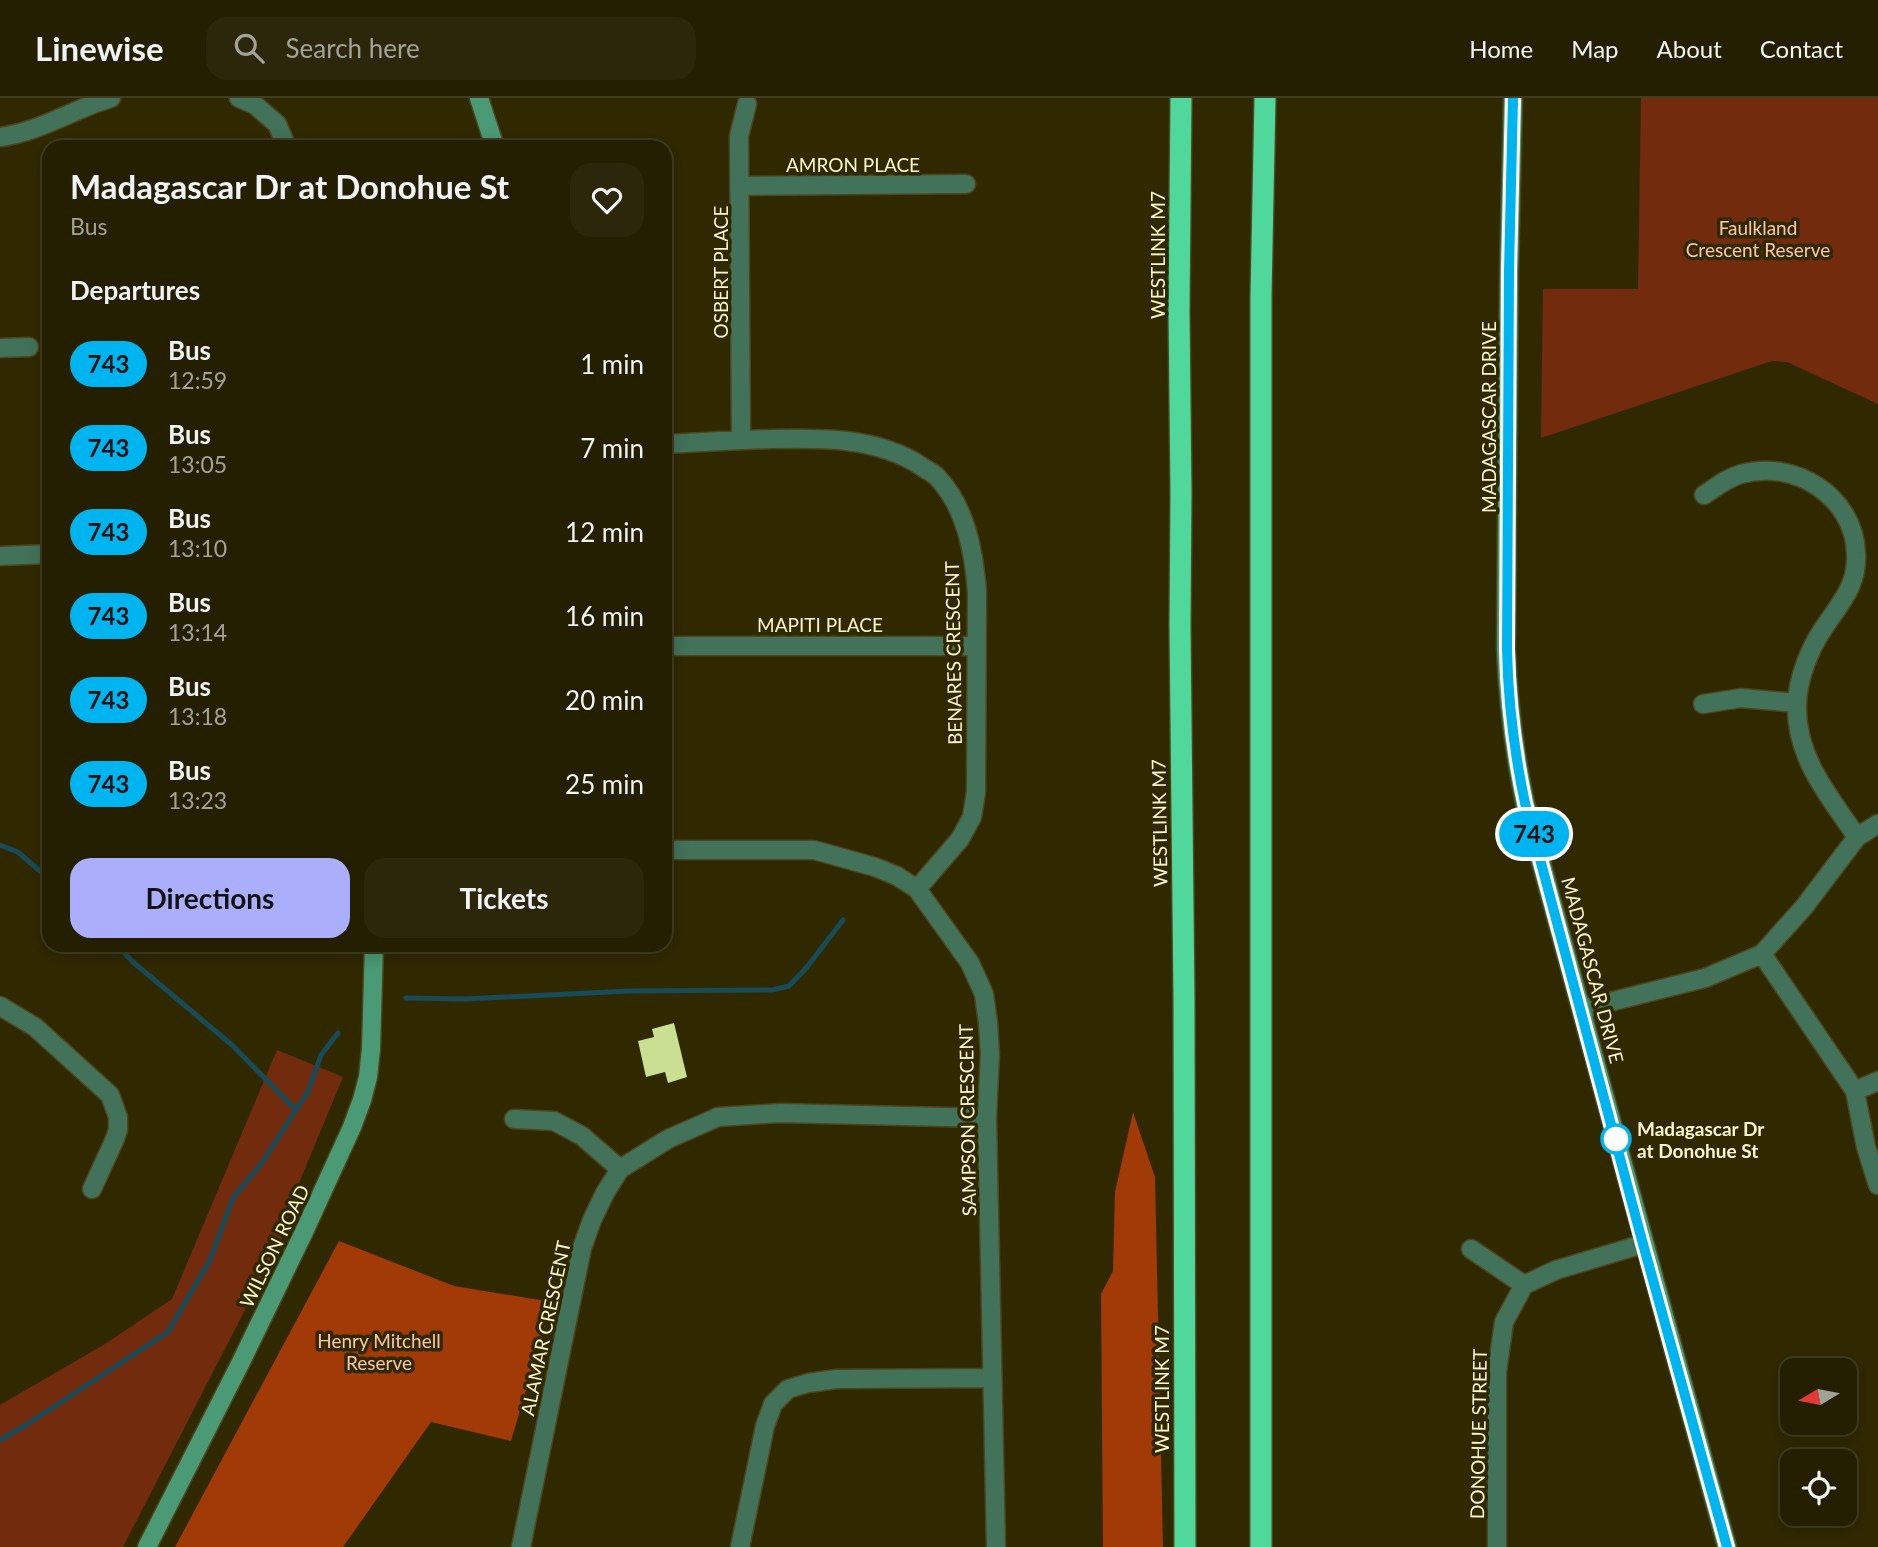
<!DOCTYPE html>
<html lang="en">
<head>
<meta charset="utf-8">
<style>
  :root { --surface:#241f00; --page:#2c270a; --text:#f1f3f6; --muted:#a3a299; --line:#413d22; --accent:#abaffb }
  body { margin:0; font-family:Lato,sans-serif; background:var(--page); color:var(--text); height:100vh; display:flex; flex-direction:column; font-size:26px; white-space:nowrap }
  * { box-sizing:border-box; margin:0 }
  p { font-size:23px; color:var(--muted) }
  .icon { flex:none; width:38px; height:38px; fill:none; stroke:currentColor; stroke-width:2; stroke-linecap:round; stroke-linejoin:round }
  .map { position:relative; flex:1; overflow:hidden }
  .details { position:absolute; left:42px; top:42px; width:630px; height:812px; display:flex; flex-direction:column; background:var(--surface); border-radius:21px; box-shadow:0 4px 18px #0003,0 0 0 2px var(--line) }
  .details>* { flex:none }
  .badge { padding:0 14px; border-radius:23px; font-size:24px; line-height:46px }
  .needle { width:46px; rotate:260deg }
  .controls { position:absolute; left:1780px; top:1260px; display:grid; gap:14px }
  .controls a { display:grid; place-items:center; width:77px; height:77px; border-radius:14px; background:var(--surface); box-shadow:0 4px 18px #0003,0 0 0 2px var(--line); font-size:35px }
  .map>.badge { position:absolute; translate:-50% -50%; box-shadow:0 0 0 4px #fff }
  h2 { padding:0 28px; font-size:26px; line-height:63px }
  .round { display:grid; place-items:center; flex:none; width:74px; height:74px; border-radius:21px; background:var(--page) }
  .summary { display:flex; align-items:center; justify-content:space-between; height:119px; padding:0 28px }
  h1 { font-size:33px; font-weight:700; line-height:52px }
  .action { display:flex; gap:14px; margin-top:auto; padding:14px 28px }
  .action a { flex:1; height:80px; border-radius:21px; background:var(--accent); color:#111; font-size:28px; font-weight:700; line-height:80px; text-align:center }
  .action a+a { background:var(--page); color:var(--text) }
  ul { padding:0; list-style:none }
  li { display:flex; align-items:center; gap:21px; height:84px; padding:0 28px }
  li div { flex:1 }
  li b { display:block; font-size:26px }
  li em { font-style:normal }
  li .badge { min-width:77px; font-weight:700; text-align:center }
  header { display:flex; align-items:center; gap:42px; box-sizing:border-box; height:98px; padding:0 35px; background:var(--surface); border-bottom:2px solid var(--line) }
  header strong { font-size:33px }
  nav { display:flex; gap:38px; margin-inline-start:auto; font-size:24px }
  .search { width:490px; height:63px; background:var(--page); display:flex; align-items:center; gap:18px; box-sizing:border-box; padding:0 24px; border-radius:21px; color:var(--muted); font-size:26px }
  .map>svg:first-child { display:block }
</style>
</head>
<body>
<header>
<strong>Linewise</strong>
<div class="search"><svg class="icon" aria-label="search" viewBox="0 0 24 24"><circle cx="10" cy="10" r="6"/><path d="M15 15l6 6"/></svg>Search here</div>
<nav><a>Home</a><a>Map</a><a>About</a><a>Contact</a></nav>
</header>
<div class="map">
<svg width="1878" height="1449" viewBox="0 0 1878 1449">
  <rect width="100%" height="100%" fill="#302900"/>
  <path fill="#722c0d" d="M1641 0H1878V306L1787 264 1772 263 1541 340 1543 191H1638Z
    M277 952 343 979 294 1097 283 1138 123 1449H0V1307L105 1246 172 1201Z"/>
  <path fill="#a13a07" d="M1133 1014 1155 1079 1163 1449H1103L1101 1196 1113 1173 1115 1094Z
    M339 1143 454 1188 552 1204 511 1343 431 1324 343 1449H175Z"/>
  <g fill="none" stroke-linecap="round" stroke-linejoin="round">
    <path stroke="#184b5a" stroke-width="5" d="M0 747 18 754 49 781
      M117 847 133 864 232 947 296 1012
      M406 900 465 901 629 893 772 892 789 888 807 869 843 822
      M0 1342 26 1327 168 1234 210 1162 233 1100 261 1066 296 1012 308 994 321 957 338 935"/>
  </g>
  <path fill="#cadf92" d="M674 925 687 979 668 985 665 974 646 979 638 943 654 939 652 931Z"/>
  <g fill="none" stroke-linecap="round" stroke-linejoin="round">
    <defs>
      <path id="street" d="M239 0 255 7 277 26 287 49
        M0 39C40 34 73 11 111 0
        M740 88 966 86
        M0 250 29 249
        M741 342 739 38 747 6
        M665 346C700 344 736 342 771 341 822 340 877 339 921 368 926 372 934 375 938 380 966 410 974 454 977 494L976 694 972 719 960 741 917 791
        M1704 397C1716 389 1727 380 1741 376 1794 361 1854 398 1856 455 1858 488 1840 505 1823 531 1809 552 1798 580 1797 606 1795 659 1829 698 1857 739
        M0 458 49 456
        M665 548H975
        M1703 606 1741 600 1797 605
        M665 752H814L875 769 897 778 917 791 970 865 984 896 988 925 990 955 987 1020 996 1449
        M1762 856 1855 993 1866 1049 1878 1087
        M0 908 35 929 110 997 118 1019V1032L114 1043 92 1091
        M1582 911 1705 880 1762 856 1804 809 1857 739 1878 726
        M1855 993 1878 983
        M514 1021 554 1023 582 1038 620 1071
        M1471 1151 1524 1187
        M521 1449 582 1150 592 1122 605 1095 620 1071 668 1041 718 1019 780 1015 987 1020
        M740 1449 765 1328 773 1306 788 1291 808 1285 837 1281 991 1280
        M1497 1449V1274L1504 1224 1524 1187 1556 1172 1643 1146"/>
      <path id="secondary" d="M479 0 495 49
        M1513 0 1509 174 1506 551C1508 604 1514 653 1525 705L1727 1449
        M147 1449 240 1266 304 1134 352 1029 362 1002 368 979 371 951 374 847"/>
      <path id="highway" d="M1181 0 1179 213 1181 395 1180 528 1184 901 1185 1449
        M1261 1449V198L1265 0"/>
    </defs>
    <use href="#street" stroke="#4d461d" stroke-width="21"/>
    <use href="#secondary" stroke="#4d461d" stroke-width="21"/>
    <use href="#highway" stroke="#4d461d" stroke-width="24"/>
    <use href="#street" stroke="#42725a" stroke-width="18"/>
    <use href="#secondary" stroke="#4a9b75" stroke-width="18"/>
    <use href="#highway" stroke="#50d89c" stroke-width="21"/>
  </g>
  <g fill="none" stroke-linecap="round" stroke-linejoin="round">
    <defs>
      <path id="line" d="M1513 0 1509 173 1507 551C1508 604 1514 653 1525 705L1643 1146 1727 1449"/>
    </defs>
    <use href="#line" stroke="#fff" stroke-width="16"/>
    <use href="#line" stroke="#00b5ef" stroke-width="10"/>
  </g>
  <circle fill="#fff" stroke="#00b5ef" stroke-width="3.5" cx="1616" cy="1041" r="14"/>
  <g text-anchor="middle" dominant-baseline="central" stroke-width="7" stroke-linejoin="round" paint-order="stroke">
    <g font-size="19" fill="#fcf6cf" stroke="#302900">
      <text x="853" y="66">AMRON PLACE</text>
      <text transform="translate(1157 157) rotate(-90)">WESTLINK M7</text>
      <text transform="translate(720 174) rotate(-90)">OSBERT PLACE</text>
      <text transform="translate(1488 319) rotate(-90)">MADAGASCAR DRIVE</text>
      <text x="820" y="526">MAPITI PLACE</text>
      <text transform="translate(953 555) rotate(-91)">BENARES CRESCENT</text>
      <text transform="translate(1159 725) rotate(-91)">WESTLINK M7</text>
      <text transform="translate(1593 872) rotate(75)">MADAGASCAR DRIVE</text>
      <text transform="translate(967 1022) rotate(-91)">SAMPSON CRESCENT</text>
      <text transform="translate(274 1148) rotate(-64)">WILSON ROAD</text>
      <text transform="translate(545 1230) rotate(-78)">ALAMAR CRESCENT</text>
      <text transform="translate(1161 1291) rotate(-90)">WESTLINK M7</text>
      <text transform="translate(1478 1336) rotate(-89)">DONOHUE STREET</text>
    </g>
    <g font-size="19" fill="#fdc5b0" stroke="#302900">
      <text x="1758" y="129">Faulkland<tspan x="1758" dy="22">Crescent Reserve</tspan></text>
      <text x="379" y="1242">Henry Mitchell<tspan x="379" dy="22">Reserve</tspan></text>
    </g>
    <g font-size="19" font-weight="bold" fill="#fcf6cf" stroke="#302900" text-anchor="start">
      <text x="1637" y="1030">Madagascar Dr<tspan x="1637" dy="22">at Donohue St</tspan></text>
    </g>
  </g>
</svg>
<div class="controls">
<a><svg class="needle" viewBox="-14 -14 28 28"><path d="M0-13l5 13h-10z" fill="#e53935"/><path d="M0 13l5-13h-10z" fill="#a3a299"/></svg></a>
<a><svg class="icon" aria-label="locate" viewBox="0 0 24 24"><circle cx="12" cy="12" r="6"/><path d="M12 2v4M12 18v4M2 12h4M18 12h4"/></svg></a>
</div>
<b class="badge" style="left:1534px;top:736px;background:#00b5ef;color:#111">743</b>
<section class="details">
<div class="summary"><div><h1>Madagascar Dr at Donohue St</h1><p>Bus</p></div><a class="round"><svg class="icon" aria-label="heart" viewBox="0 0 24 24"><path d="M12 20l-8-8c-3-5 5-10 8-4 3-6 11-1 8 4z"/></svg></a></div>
<h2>Departures</h2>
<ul>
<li><span class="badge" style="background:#00b5ef;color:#111">743</span><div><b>Bus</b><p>12:59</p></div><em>1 min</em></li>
<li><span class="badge" style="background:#00b5ef;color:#111">743</span><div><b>Bus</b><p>13:05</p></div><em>7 min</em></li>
<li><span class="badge" style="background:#00b5ef;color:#111">743</span><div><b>Bus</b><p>13:10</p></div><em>12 min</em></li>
<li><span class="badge" style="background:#00b5ef;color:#111">743</span><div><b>Bus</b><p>13:14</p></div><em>16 min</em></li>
<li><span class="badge" style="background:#00b5ef;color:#111">743</span><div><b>Bus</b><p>13:18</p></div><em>20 min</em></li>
<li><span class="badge" style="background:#00b5ef;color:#111">743</span><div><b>Bus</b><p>13:23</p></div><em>25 min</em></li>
</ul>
<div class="action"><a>Directions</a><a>Tickets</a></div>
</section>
</div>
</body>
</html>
